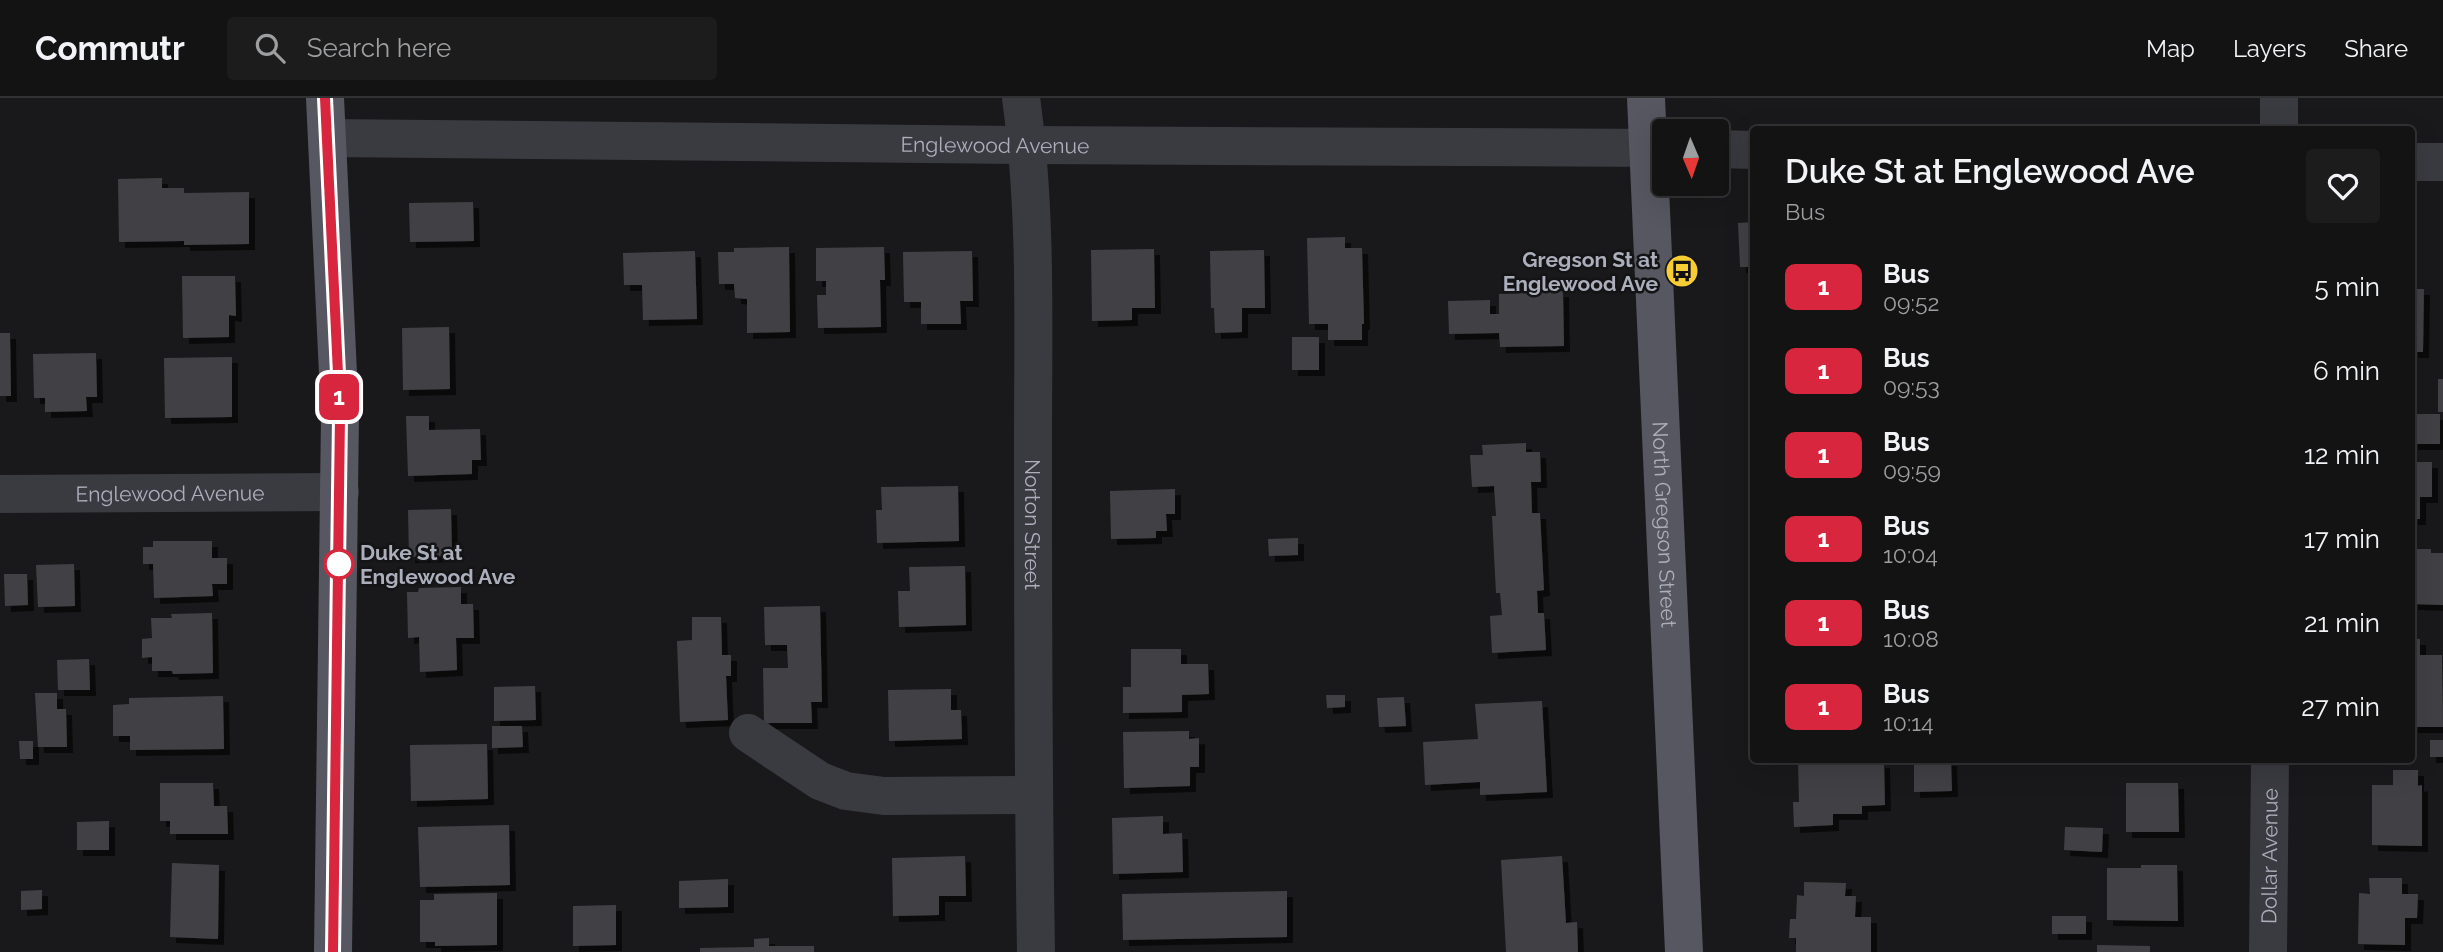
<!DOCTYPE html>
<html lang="en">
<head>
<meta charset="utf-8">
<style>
  :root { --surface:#131314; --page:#1c1c1d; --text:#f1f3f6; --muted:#9d9ea0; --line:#323234 }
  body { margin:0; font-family:Raleway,sans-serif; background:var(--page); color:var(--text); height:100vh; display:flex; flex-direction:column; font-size:26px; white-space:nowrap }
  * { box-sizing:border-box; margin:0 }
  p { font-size:23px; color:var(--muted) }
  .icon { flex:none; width:38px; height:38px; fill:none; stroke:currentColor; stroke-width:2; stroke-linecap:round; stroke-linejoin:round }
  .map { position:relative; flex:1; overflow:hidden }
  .sheet { position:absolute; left:1750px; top:28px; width:665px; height:637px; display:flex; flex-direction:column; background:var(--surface); border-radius:7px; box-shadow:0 7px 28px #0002,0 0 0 2px var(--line) }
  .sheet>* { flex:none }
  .badge { padding:0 14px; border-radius:10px; font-size:24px; line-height:46px }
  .needle { width:46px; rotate:178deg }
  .controls { position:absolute; left:1652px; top:21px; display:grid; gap:14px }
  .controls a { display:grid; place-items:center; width:77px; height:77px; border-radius:7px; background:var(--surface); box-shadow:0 7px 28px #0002,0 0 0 2px var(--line); font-size:35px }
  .map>.badge { position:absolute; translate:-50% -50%; box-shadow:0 0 0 4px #fff }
  .round { display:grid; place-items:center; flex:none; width:74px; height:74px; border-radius:7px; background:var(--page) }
  .summary { display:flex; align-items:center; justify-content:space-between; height:119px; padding:0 35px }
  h1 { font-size:33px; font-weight:600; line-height:52px }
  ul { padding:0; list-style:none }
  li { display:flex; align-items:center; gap:21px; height:84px; padding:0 35px }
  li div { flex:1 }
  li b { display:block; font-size:26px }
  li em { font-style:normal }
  li .badge { min-width:77px; font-weight:700; text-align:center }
  header { display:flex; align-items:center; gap:42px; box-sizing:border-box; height:98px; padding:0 35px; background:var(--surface); border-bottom:2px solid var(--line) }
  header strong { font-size:33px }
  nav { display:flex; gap:38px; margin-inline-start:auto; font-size:24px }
  .search { width:490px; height:63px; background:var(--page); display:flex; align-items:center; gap:18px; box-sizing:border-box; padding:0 24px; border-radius:7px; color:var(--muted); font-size:26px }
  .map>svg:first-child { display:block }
</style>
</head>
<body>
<header>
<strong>Commutr</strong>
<div class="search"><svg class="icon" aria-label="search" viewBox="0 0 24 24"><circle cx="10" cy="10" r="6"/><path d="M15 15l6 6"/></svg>Search here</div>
<nav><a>Map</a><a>Layers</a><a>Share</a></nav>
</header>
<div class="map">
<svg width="2443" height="854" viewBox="0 0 2443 854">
  <defs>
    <filter id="shadow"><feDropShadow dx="6" dy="6" stdDeviation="0" flood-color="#0009"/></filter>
  </defs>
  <rect width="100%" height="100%" fill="#19191b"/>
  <path fill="#404145" filter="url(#shadow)" d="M162 80V90H184V95L249 94V146L184 147V143L119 144 118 81Z
    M473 104 474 143 410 144 409 105Z
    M1754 124V169H1740L1738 125Z
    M1345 139V150H1362L1364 226H1362V242H1328V226H1309L1307 140Z
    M789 149 790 234 747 235V201L735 200 734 186H719L718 154H734V150Z
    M884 149 885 182H880L881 229 818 230 817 197H826V183H816V150Z
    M1154 151 1155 210H1132V222L1092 223 1091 152Z
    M1264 152 1265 210H1242V234L1215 235 1214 210H1211L1210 153Z
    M695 153 697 221 643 222 642 187H624L623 155Z
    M972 153 973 203H960L961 226H921V204H904L903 154Z
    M182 178H235L236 218 229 217V239L183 240Z
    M2412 191H2424L2423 254H2412Z
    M1563 193 1564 248 1500 249 1499 235 1449 236 1448 203 1490 202V216H1499V196Z
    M449 229 450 291 403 292 402 230Z
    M0 235H10L11 298H0Z
    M1292 239H1319V272H1292Z
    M96 255 97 299H86L87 313 45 314V300H34L33 256Z
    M232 259V319L165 320 164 260Z
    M2438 281H2443V314H2438Z
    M2412 316H2440V346H2412Z
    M406 318H429V332L480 331 481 362H472V376L408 378Z
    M1526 345V354H1540L1541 384H1531L1532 415H1540L1544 492 1537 493 1538 515H1544L1546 552 1492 555 1490 518 1502 517 1500 495H1496L1492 418H1496L1494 388 1472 389 1470 357H1483L1482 347Z
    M2412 364H2432V399H2420V421H2412Z
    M958 388 959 443 877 445 876 412H882L881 389Z
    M1175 391V416H1166L1167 433H1156V440L1111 441 1110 393Z
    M451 411 452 458 409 459 408 412Z
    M1298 440V457L1269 458 1268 441Z
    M153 443H212V460H227V486H212L213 498 154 500 153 466H143V449H153Z
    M2412 451H2431V455H2443V507L2412 506Z
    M74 466 75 508 38 509 36 467Z
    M965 468 966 527 899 529 898 493H910L909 469Z
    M4 476H27L28 507 5 508Z
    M461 489V506H473L474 540H456L457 572 420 574 419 539 408 540 407 494H418L419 490Z
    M820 508 822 604H811L812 625H764L763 570H788L787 547H765L764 509Z
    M212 515 213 575 173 576 172 573H152V559L142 560V541L152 540 151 520H172L171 516Z
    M692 519H721L722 557H731V578H726L728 622 680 624 677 543 692 542Z
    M2412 541H2420V557H2442L2443 629H2412Z
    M1131 551H1181V566H1208L1209 596 1182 597V614L1123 615V589H1131Z
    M89 561 90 592H58L57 562Z
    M535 588 536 622 494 623V589Z
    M951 591V612H961L962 641 889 643 888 592Z
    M35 595H57V611H66L67 649H38Z
    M1326 597H1345V609L1327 610Z
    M223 598 224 651 130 652V638H113V607L129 606V600Z
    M1404 599 1406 628 1379 629 1377 600Z
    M1542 603 1547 694 1480 697V684L1425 687 1423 644 1478 641 1475 606Z
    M492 628H522L523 649 492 650Z
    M1189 633V641L1199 640V669H1190V688L1124 690 1123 634Z
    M2430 642H2443V659H2430Z
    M19 643H33V661H20Z
    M487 646 488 701 411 703 410 647Z
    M1798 662H1861V665L1884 664 1885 707 1862 708V716H1833V727L1794 729 1793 704H1799Z
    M1914 662H1951L1952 693 1914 694Z
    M2393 672H2418V688L2422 687V748L2372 747V687H2393Z
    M160 685H213L214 708H227L228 736H170V723H160Z
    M2126 685H2178L2179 734H2126Z
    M1163 718V736L1182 735 1183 774 1113 776 1112 720Z
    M109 723V752H77V724Z
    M509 727 510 787 420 789 418 729Z
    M2065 729 2103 730 2102 754 2064 752Z
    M965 758 966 798H939V817L893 818 892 760Z
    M1562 758 1566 825 1577 824 1578 854H1506L1501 762Z
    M172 765 219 767 218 841 170 839Z
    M2141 767H2177L2178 823 2107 822V770H2141Z
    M2369 780H2402V796H2418L2417 820H2405V847L2358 846 2359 795 2370 796Z
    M728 781V809L679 810V783Z
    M1804 784 1846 785 1845 798H1856L1855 819H1871V854H1796V840H1789L1790 821H1796L1797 797 1804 798Z
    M42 792V811L21 812V793Z
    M1287 793V839L1123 842 1122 796Z
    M497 795V847L435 848V844H420V802H434V796Z
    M616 807V847L573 848V808Z
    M2052 818H2086V836H2052Z
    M769 840V848H814V854H700V850L754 849V841Z
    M2097 847 2150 848V854H2097Z"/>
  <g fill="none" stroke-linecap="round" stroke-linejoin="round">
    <g stroke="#3a3a41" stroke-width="38">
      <path id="s1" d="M1021 0C1037 114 1033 230 1033 344 1033 514 1033 684 1036 854"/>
      <path d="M2279 32V0"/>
      <path id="s2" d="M327 40 1028 47 1664 50"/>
      <path d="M1717 51 1754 52"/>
      <path d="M2412 64H2443"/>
      <path id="s3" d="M0 396 340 394"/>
      <path d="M748 635 820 683 846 693 884 698 1034 697"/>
      <path id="s4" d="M2268 854 2270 662"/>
    </g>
    <g stroke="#565760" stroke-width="38">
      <path d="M325 0 340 318 333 854"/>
      <path id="s5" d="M1646 0 1684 854"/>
    </g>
  </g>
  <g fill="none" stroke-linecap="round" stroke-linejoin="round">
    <defs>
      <path id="line" d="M325 0 340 318 333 854"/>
    </defs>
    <use href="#line" stroke="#fff" stroke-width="16"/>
    <use href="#line" stroke="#d7263d" stroke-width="10"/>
  </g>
  <defs>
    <symbol id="bus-disc" viewBox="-11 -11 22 22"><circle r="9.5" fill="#f7cc35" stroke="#141416"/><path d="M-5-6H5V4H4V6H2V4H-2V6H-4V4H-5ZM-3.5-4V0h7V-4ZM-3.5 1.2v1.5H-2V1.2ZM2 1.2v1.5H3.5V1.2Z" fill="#111"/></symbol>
  </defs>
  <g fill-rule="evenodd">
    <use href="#bus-disc" x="1663" y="154" width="38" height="38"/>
  </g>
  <circle fill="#fff" stroke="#d7263d" stroke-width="3.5" cx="339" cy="466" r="14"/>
  <g text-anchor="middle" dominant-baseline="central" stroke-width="5" stroke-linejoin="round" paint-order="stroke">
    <g font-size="21" fill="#abaebb" stroke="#141416">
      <text stroke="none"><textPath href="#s2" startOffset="668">Englewood Avenue</textPath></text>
      <text stroke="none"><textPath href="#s3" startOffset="170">Englewood Avenue</textPath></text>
      <text stroke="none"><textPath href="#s1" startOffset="427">Norton Street</textPath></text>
      <text stroke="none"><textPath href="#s5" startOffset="427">North Gregson Street</textPath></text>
      <text stroke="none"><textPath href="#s4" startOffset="96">Dollar Avenue</textPath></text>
    </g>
    <g font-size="21" font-weight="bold" fill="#abaebb" stroke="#141416" text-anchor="end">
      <text x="1658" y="161">Gregson St at<tspan x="1658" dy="24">Englewood Ave</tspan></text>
    </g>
    <g font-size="21" font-weight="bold" fill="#abaebb" stroke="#141416" text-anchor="start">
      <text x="360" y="454">Duke St at<tspan x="360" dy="24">Englewood Ave</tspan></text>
    </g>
  </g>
</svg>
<div class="controls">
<a><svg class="needle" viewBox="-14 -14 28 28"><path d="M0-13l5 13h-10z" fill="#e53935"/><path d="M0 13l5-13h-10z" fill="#9d9ea0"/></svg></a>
</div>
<b class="badge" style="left:339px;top:299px;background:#d7263d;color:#fff">1</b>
<section class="sheet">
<div class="summary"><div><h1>Duke St at Englewood Ave</h1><p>Bus</p></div><a class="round"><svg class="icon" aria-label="heart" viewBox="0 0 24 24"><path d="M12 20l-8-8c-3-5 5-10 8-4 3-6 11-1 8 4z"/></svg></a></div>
<ul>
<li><span class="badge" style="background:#d7263d;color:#fff">1</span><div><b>Bus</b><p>09:52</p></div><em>5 min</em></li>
<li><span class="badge" style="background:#d7263d;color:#fff">1</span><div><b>Bus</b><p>09:53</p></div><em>6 min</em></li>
<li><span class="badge" style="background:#d7263d;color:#fff">1</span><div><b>Bus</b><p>09:59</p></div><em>12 min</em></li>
<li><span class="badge" style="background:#d7263d;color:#fff">1</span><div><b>Bus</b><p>10:04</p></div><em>17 min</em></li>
<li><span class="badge" style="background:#d7263d;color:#fff">1</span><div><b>Bus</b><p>10:08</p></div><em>21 min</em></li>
<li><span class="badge" style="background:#d7263d;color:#fff">1</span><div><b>Bus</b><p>10:14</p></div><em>27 min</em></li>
</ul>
</section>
</div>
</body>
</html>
